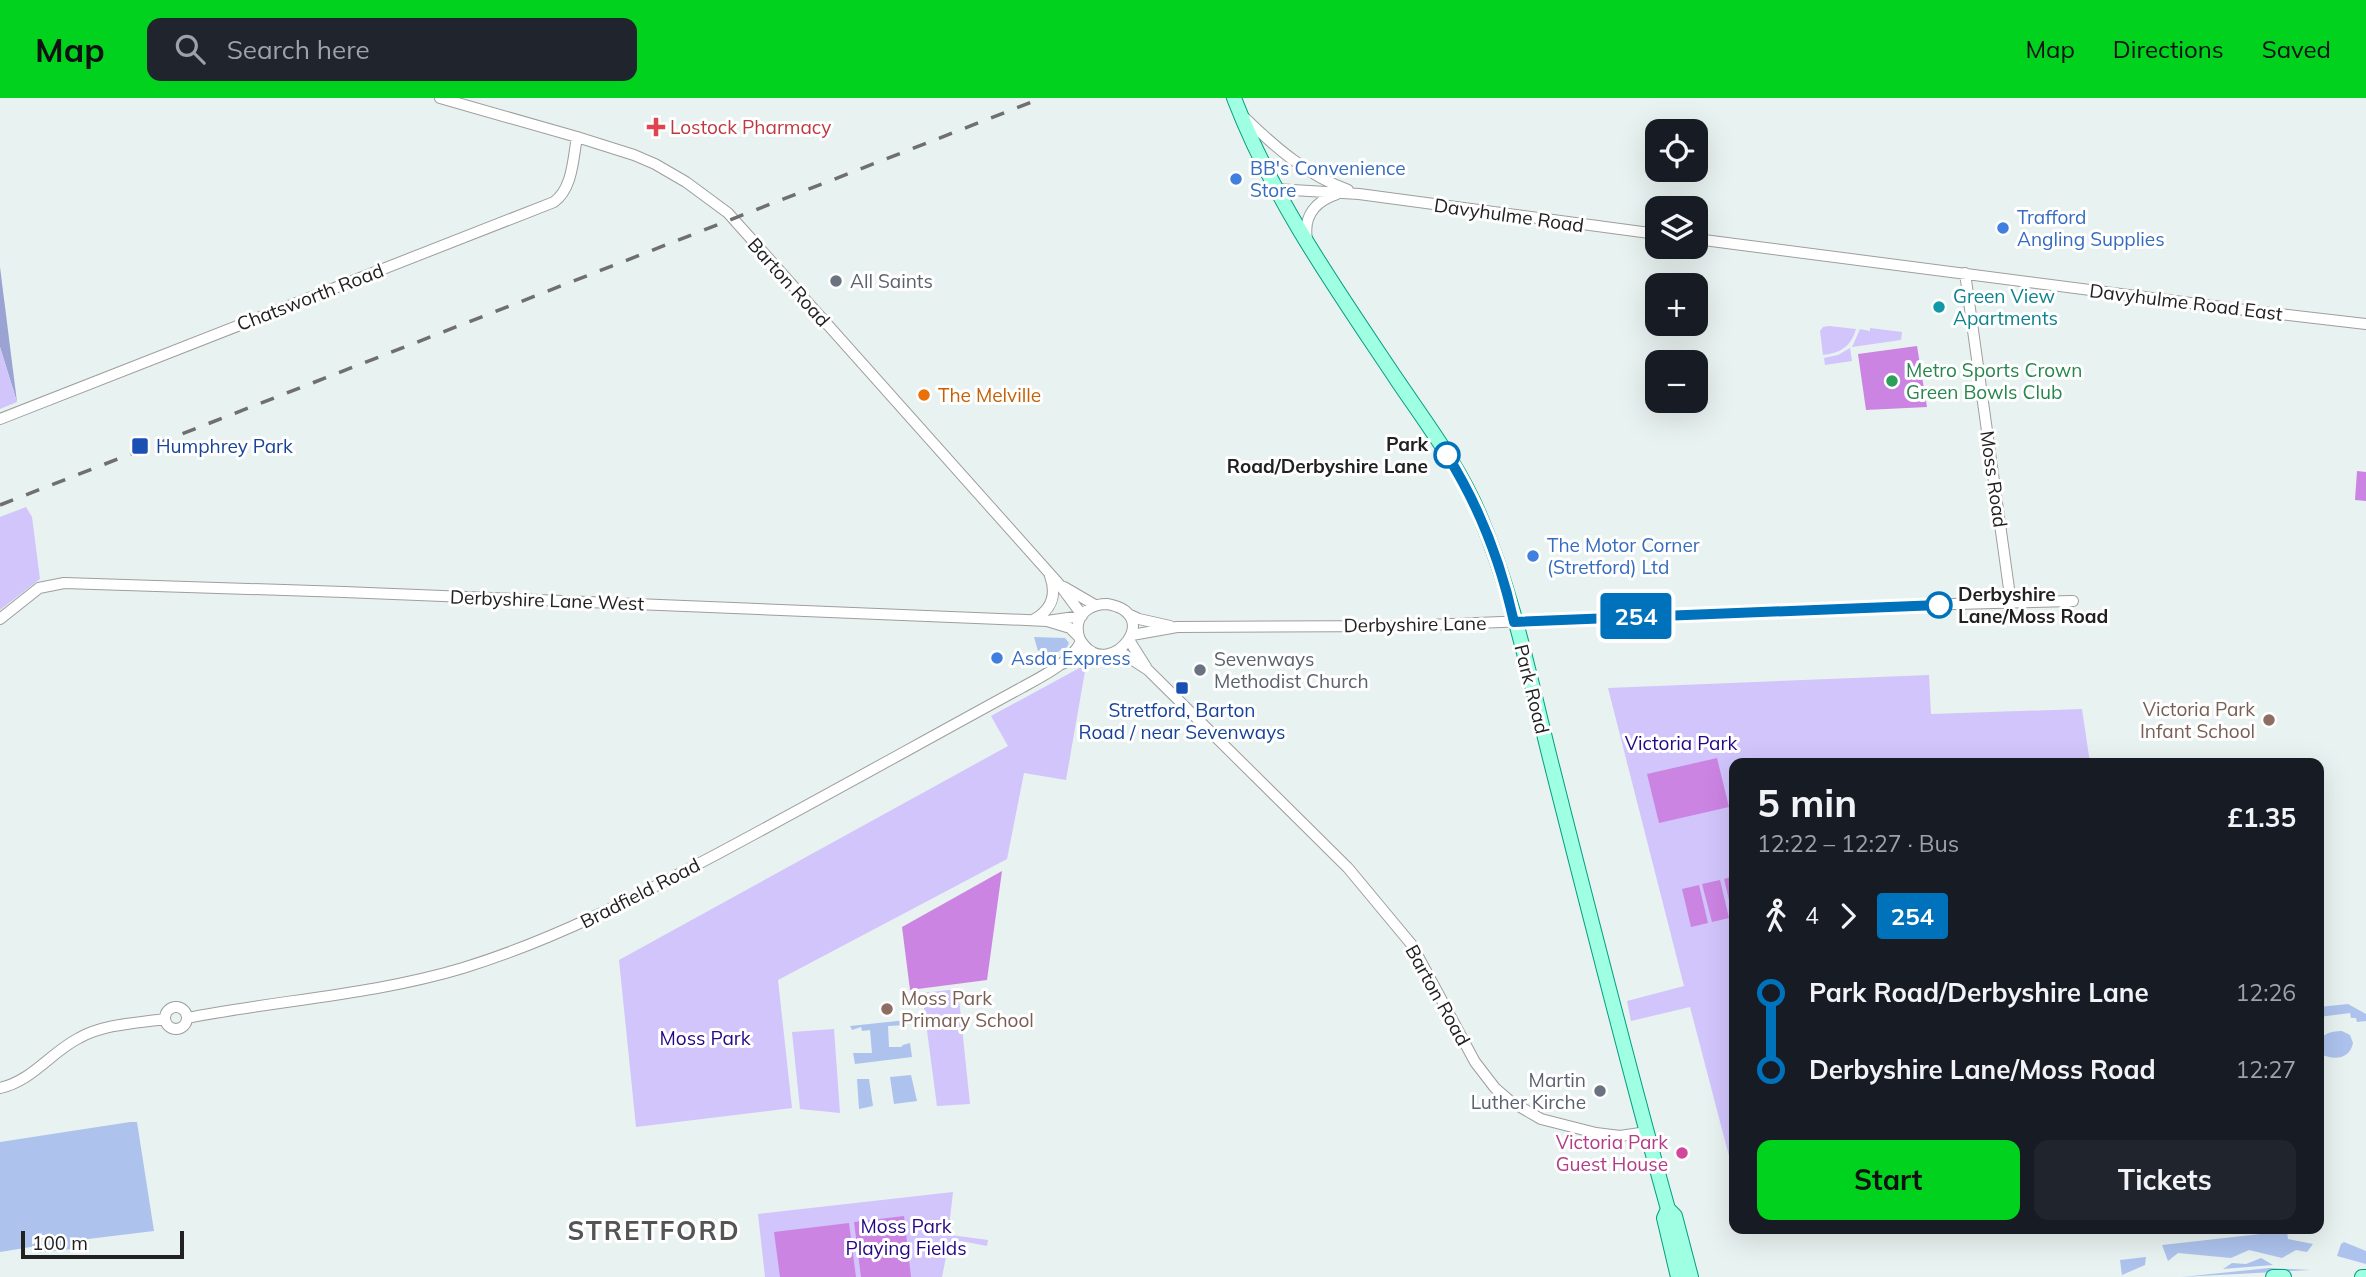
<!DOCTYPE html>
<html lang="en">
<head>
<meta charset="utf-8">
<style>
  :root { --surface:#171b24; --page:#20242c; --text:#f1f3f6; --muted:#9ea1a6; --accent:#00d21e }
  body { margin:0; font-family:Mulish,sans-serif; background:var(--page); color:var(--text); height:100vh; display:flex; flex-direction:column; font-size:26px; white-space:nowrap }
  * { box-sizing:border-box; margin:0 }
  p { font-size:23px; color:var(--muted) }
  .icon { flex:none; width:38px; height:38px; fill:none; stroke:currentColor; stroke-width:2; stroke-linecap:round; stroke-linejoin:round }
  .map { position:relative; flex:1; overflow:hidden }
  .side { position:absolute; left:1729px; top:660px; width:595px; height:476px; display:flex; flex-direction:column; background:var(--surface); border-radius:14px; box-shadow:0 7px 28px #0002 }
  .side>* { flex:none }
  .badge { padding:0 14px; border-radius:5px; font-size:24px; line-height:46px }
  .tools { position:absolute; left:1645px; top:21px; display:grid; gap:14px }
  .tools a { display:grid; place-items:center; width:63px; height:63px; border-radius:14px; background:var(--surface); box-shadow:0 7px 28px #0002; font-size:35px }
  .scale { position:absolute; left:21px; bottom:18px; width:163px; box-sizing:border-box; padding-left:7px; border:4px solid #212121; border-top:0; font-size:19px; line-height:24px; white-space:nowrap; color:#212121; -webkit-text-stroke:5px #fff; paint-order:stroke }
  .map>.badge { position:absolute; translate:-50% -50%; box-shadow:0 0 0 4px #fff }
  .legs { display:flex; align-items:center; gap:10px; height:77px; padding:0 28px; font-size:23px }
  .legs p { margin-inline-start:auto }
  .headline { display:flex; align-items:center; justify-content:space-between; height:119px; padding:0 28px }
  h1 { font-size:38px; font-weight:700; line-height:52px }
  .action { display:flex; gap:14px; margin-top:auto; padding:14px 28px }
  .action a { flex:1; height:80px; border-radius:14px; background:var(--accent); color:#111; font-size:28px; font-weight:700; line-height:80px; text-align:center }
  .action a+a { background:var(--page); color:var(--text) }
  ul { padding:0 28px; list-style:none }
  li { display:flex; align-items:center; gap:24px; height:77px; font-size:26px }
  li i { display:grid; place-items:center; width:10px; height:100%; margin:0 9px; background:currentColor }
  li i::after { content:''; width:18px; height:18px; margin:-9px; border:5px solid; border-radius:50%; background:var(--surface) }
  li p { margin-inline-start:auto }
  li:first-child i { background:linear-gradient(#0000 50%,currentColor 0) }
  li:last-child i { background:linear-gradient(currentColor 50%,#0000 0) }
  header { display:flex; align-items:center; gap:42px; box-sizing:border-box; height:98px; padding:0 35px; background:var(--accent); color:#111 }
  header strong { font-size:33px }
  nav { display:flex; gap:38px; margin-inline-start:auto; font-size:24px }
  .search { width:490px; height:63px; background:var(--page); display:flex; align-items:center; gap:18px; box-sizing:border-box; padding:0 24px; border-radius:14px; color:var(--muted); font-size:26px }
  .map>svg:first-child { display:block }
</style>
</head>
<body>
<header>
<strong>Map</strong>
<div class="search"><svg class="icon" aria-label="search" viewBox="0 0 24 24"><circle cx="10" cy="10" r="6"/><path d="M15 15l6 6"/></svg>Search here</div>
<nav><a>Map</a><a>Directions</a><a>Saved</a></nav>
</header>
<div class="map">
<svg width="2366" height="1179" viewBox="0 0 2366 1179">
  <rect width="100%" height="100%" fill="#e8f2f0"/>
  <path fill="#adc3ed" d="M1034 539 1065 540 1069 545 1067 549 1050 558 1045 550 1038 553Z
    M2348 906 2366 916V923L2357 924 2356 920H2351L2350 915 2319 919V909Z
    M907 922 908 927 888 928 889 949H901L903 947 910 945 912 959 855 966 853 955H872L870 932 862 933 861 929 852 932 850 928Z
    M2342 933 2350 937 2353 945C2350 961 2334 963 2321 956 2314 939 2327 933 2342 933Z
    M911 977 917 1003 894 1006 890 979Z
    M857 981H869L873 1008 859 1011Z
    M130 1024H137L154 1133 88 1141V1149L39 1155 37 1148 0 1154V1044Z
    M2287 1133 2288 1141 2313 1146 2307 1154 2296 1152 2282 1160 2249 1152 2231 1160 2178 1155 2168 1163 2162 1147Z
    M2344 1144 2366 1153V1166L2337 1158 2341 1146Z
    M2146 1159 2145 1167 2122 1177 2120 1162Z
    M2261 1160 2273 1167 2223 1171 2232 1165 2246 1166Z
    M2269 1170 2311 1172 2182 1179Z"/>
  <path fill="#9ba3d2" d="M0 169 17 304 0 249Z"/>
  <path fill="#d1c5fc" d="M1829 228 1856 231C1851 248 1841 255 1823 257L1820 233 1823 229Z
    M1870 230 1902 234 1901 242 1852 249 1860 231 1870 233Z
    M0 249 17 304 0 311Z
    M1850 250 1852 263 1825 267 1824 260 1838 257Z
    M26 409 32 419 40 481 0 512V419Z
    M1083 568 1085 573 1066 682 1024 675 1007 761 778 882 792 1010 636 1029 619 862 1008 648 991 618Z
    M1929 577 1931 616 2082 611 2090 665H1734V1057L1729 1058 1690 909 1631 923 1627 903 1684 888 1608 590Z
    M958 891 970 1006 937 1008 922 895Z
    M834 931 840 1015 800 1011 792 934Z
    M953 1094 950 1120 951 1137 988 1142 987 1148 961 1143 949 1144 942 1179H765L758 1116Z"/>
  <path fill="#cc84e3" d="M1917 248 1927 309 1866 312 1858 256Z
    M2357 373 2366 374V403L2355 402Z
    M1717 660 1729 709 1659 725 1647 676Z
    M1002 773 987 882 910 892 902 829Z
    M1734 778V818L1733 819 1724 781Z
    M1720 782 1729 820 1712 824 1702 786Z
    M1699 787 1708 825 1691 829 1682 791Z
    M904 1118 911 1179H861L854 1124Z
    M849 1125 856 1179H780L774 1134Z"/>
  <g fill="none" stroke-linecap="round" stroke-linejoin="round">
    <defs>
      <path id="minor" d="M440 0 577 39 634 57 655 66 686 84 728 115 1059 486 1082 517
        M1245 20C1276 50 1307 77 1348 92
        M1276 91 1359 96 1657 136
        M1307 141C1303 118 1316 103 1337 96
        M1696 141 2237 211 2366 226
        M1965 175 2011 505
        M0 321 554 104C573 90 573 60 577 39
        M1064 489 1095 507
        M1107 506C1165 516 1111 581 1084 547 1079 542 1077 534 1078 526 1081 512 1094 506 1107 506Z
        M1128 516 1139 521 1170 528
        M0 521 39 490 64 485 344 494 1026 522 1047 523 1082 518
        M1033 522C1052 512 1057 497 1050 478
        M1047 523 1070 530 1079 539
        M1132 537 1177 529 1403 528 1915 507 2073 503
        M1129 542 1146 569
        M1115 554 1125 557 1148 572 1348 770 1412 847 1475 964 1495 990 1510 1003 1541 1021 1596 1035 1620 1038 1647 1034
        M1062 566 1091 553
        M165 920a11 11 0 1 1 22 0a11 11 0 1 1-22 0Z
        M187 920C279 902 373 897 463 870 554 842 636 799 719 755 820 701 920 645 1021 590 1041 579 1072 564 1081 543
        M0 990C32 983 51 954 79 940 104 926 137 925 165 921"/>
      <path id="major" d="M1234 0C1273 102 1337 192 1397 282 1426 325 1459 368 1479 416 1514 498 1531 586 1553 672 1590 818 1627 965 1668 1111L1675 1118 1691 1179
        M1668 1111 1664 1120 1678 1179
        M2273 1179H2284
        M2362 1179H2366"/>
    </defs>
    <use href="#minor" stroke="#9e9e9e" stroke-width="12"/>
    <use href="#major" stroke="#009e80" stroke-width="16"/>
    <use href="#minor" stroke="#fff" stroke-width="10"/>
    <use href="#major" stroke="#9fffe3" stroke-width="14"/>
    <path stroke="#6f6f6f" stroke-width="3.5" stroke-dasharray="14 14" stroke-linecap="butt" d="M0 407 1042 0"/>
  </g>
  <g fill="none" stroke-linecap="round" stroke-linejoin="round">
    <defs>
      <path id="line-1" d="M1447 357C1479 408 1501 465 1514 524L1939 507"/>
    </defs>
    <use href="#line-1" stroke="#fff" stroke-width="16"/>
    <use href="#line-1" stroke="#0072bc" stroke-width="10"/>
  </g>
  <path fill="#e0444e" stroke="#fff" stroke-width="2.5" d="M652.5 18.5h7v7h7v7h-7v7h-7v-7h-7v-7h7z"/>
  <g fill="#3f7fe0" stroke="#fff" stroke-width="2.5">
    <circle cx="1236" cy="81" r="7"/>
    <circle cx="2003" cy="130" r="7"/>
    <circle cx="1533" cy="458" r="7"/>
    <circle cx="997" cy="560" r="7"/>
  </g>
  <g fill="#6b7280" stroke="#fff" stroke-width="2.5">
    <circle cx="836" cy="183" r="7"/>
    <circle cx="1200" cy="572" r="7"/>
    <circle cx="1600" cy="993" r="7"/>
  </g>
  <circle fill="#0f9aa8" stroke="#fff" stroke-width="2.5" cx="1939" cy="209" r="7"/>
  <circle fill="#2e9e5b" stroke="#fff" stroke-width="2.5" cx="1892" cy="283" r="7"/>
  <circle fill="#e8710a" stroke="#fff" stroke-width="2.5" cx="924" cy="297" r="7"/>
  <g fill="#1a4fb4" stroke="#fff" stroke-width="2.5">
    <rect x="131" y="339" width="18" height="18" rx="3.5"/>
    <rect x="1175" y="583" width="14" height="14" rx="3.5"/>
  </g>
  <g fill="#fff" stroke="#0072bc" stroke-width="3.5">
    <circle cx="1447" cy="357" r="12"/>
    <circle cx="1939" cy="507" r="12"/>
  </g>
  <g fill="#8d6e63" stroke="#fff" stroke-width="2.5">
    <circle cx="2269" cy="622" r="7"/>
    <circle cx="887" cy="911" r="7"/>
  </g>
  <circle fill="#d1479c" stroke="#fff" stroke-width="2.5" cx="1682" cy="1055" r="7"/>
  <g text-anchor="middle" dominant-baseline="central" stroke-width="6" stroke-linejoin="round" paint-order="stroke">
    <g font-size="19" fill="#be3a42" stroke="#fff" text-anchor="start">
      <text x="670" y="29">Lostock Pharmacy</text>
    </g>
    <g font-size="19" fill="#366cbe" stroke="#fff" text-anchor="start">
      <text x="1250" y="70">BB's Convenience<tspan x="1250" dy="22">Store</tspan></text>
      <text x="2017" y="119">Trafford<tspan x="2017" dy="22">Angling Supplies</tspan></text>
      <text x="1547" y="447">The Motor Corner<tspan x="1547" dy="22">(Stretford) Ltd</tspan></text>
      <text x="1011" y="560">Asda Express</text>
    </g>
    <g font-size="19" fill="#212121" stroke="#fff">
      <text transform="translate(1509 117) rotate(8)">Davyhulme Road</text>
      <text transform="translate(789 184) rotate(48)">Barton Road</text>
      <text transform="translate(310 199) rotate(-21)">Chatsworth Road</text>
      <text transform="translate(2186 204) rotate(7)">Davyhulme Road East</text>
      <text transform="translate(1994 381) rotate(82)">Moss Road</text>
      <text transform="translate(547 502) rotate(2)">Derbyshire Lane West</text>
      <text transform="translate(1415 526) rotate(-1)">Derbyshire Lane</text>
      <text transform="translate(1532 591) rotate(76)">Park Road</text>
      <text transform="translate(640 795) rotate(-27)">Bradfield Road</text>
      <text transform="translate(1438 897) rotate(61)">Barton Road</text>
    </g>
    <g font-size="19" fill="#5b616d" stroke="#fff" text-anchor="start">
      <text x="850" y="183">All Saints</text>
      <text x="1214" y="561">Sevenways<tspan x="1214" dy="22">Methodist Church</tspan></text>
      <text x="1586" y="982" text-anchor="end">Martin<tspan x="1586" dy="22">Luther Kirche</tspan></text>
    </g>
    <g font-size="19" fill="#0d838f" stroke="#fff" text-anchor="start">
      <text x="1953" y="198">Green View<tspan x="1953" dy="22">Apartments</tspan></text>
    </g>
    <g font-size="19" fill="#27864d" stroke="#fff" text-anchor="start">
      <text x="1906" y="272">Metro Sports Crown<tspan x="1906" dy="22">Green Bowls Club</tspan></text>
    </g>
    <g font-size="19" fill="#c56008" stroke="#fff" text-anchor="start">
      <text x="938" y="297">The Melville</text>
    </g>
    <g font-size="19" font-weight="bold" fill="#212121" stroke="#fff" text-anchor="end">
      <text x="1428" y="346">Park<tspan x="1428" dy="22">Road/Derbyshire Lane</tspan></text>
      <text x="1958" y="496" text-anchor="start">Derbyshire<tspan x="1958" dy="22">Lane/Moss Road</tspan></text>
    </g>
    <g font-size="19" fill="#164399" stroke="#fff" text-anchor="start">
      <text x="156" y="348">Humphrey Park</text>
      <text x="1182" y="612" text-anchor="middle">Stretford, Barton<tspan x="1182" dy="22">Road / near Sevenways</tspan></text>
    </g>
    <g font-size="19" fill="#785e54" stroke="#fff" text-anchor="end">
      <text x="2255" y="611">Victoria Park<tspan x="2255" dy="22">Infant School</tspan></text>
      <text x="901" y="900" text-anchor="start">Moss Park<tspan x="901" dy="22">Primary School</tspan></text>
    </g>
    <g font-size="19" fill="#250886" stroke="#fff">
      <text x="1681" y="645">Victoria Park</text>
      <text x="705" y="940">Moss Park</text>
      <text x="906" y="1128">Moss Park<tspan x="906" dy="22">Playing Fields</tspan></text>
    </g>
    <g font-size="19" fill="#b23c85" stroke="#fff" text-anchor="end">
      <text x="1668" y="1044">Victoria Park<tspan x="1668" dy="22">Guest House</tspan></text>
    </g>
    <g font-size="26" font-weight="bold" letter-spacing="2" fill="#545454" stroke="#fff">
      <text x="654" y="1132">STRETFORD</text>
    </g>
  </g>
</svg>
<div class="tools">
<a><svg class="icon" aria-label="locate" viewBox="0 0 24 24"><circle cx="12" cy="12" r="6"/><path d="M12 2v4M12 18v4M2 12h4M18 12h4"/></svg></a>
<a><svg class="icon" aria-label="layers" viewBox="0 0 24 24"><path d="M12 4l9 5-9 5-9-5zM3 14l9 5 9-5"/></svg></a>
<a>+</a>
<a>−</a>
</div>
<div class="scale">100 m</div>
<b class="badge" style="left:1636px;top:518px;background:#0072bc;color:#fff">254</b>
<section class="side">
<div class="headline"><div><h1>5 min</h1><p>12:22 – 12:27 · Bus</p></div><b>£1.35</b></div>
<div class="legs"><svg class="icon" aria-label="walk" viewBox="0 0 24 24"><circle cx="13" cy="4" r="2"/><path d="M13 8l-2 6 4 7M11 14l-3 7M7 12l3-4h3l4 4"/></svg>4<svg class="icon" aria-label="forward" viewBox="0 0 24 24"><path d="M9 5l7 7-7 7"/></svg><b class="badge" style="background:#0072bc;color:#fff">254</b></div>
<ul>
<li><i style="color:#0072bc"></i><b>Park Road/Derbyshire Lane</b><p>12:26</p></li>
<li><i style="color:#0072bc"></i><b>Derbyshire Lane/Moss Road</b><p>12:27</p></li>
</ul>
<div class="action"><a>Start</a><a>Tickets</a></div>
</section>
</div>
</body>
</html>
